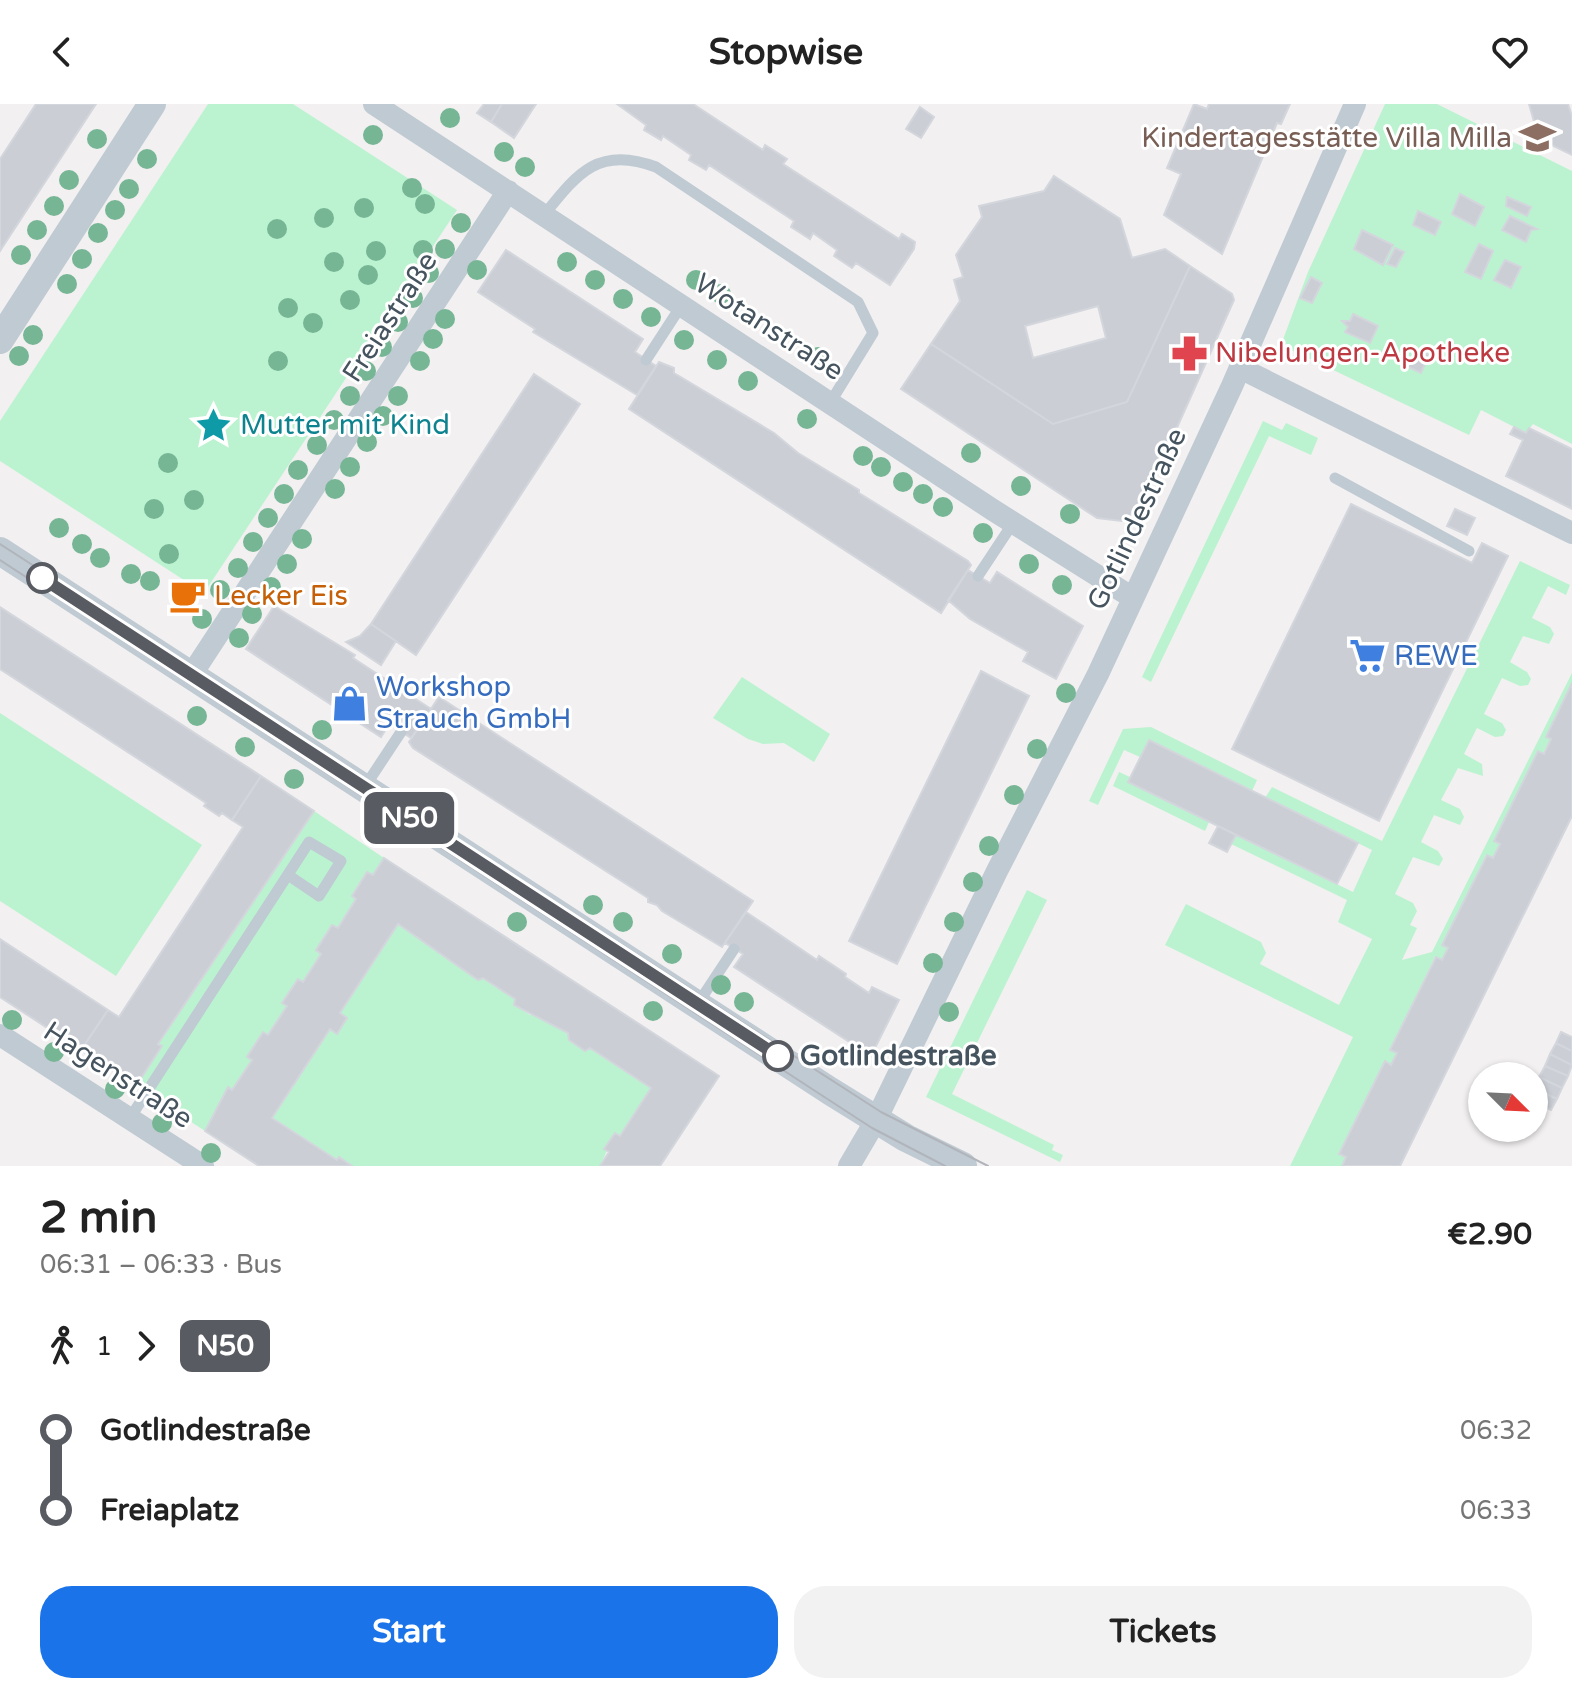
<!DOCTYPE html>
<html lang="en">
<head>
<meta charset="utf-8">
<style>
  :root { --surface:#fff; --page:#f2f2f2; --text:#222; --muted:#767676; --accent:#1a73e8 }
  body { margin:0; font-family:"Varela Round",sans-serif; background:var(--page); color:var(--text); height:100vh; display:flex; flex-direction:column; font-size:30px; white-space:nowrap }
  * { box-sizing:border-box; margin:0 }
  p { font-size:26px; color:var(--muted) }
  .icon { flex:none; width:44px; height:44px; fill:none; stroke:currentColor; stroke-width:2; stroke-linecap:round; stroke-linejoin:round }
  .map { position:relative; height:1062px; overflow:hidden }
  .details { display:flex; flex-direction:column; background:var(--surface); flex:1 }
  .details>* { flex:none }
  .badge { padding:0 16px; border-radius:12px; font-size:28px; line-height:52px }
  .needle { width:52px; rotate:114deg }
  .buttons { position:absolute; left:1468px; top:958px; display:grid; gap:16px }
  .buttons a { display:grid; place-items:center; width:80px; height:80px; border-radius:50%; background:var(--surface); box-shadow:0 2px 6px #0004; font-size:40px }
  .map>.badge { position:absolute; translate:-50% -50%; box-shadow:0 0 0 4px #fff }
  .legs { display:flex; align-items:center; gap:12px; height:88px; padding:0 40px; font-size:26px }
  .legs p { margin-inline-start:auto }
  .head { display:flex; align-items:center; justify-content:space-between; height:136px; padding:0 40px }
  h1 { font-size:44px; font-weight:800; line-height:60px }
  .action { display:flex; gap:16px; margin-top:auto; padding:16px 40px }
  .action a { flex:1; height:92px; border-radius:32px; background:var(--accent); color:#fff; font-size:32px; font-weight:800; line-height:92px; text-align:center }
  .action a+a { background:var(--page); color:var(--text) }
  ul { padding:0 40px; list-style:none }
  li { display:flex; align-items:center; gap:28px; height:80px; font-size:30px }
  li i { display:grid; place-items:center; width:12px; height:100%; margin:0 10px; background:currentColor }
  li i::after { content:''; width:20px; height:20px; margin:-10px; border:6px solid; border-radius:50%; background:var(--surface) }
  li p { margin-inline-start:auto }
  li:first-child i { background:linear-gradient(#0000 50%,currentColor 0) }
  li:last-child i { background:linear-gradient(currentColor 50%,#0000 0) }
  header { display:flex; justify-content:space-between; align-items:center; height:104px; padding:0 40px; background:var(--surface); font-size:36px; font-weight:800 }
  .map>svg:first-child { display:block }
</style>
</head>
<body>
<header><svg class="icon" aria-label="back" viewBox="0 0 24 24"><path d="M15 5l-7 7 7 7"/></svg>Stopwise<svg class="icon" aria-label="heart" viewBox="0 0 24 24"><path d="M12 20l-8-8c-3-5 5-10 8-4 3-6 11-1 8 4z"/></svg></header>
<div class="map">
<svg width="1572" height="1062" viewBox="0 0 1572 1062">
  <rect width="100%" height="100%" fill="#f2f0f0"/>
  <path fill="#bbf3d0" d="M208 0H293L457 106 204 489 0 357V317Z
    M1385 0H1437L1572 67V340L1533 320 1526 329 1481 306 1469 331 1281 241 1308 168Z
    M1263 317 1282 326 1286 319 1318 334 1311 351 1269 332 1151 578 1142 573Z
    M1520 457 1570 481 1566 491 1548 482 1532 514 1550 523 1554 530 1549 540 1523 532 1510 558 1527 568 1531 575 1528 581 1520 582 1502 574 1484 610 1502 619 1506 626 1503 632 1495 633 1477 624 1464 650 1482 660 1483 672 1458 664 1441 696 1460 705 1464 713 1460 721 1434 711 1421 738 1438 747 1443 755 1439 762 1413 753 1395 790 1413 799 1417 807 1410 821 1417 824 1402 856 1432 848 1572 569V579L1546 632 1551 635 1494 737 1500 740 1493 754 1486 751 1443 840 1448 844 1442 856 1435 853 1390 946 1397 949 1391 960 1384 958 1339 1049 1346 1053 1342 1062H1290L1353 933 1165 841 1186 800 1261 838 1266 849 1260 860 1339 901 1372 835 1338 818 1347 796 1231 740 1236 731 1353 788 1372 746 1265 694 1272 683 1382 737Z
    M742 573 830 630 814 658 784 639 763 640 748 635 713 614Z
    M0 609 202 741 116 872 0 797Z
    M1151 623 1257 676 1252 687 1149 637 1140 653 1124 646 1098 701 1089 697 1123 625Z
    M1119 668 1130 673 1129 678 1209 718 1205 727 1113 682Z
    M314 707 384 754 373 771 367 768 352 792 356 795 338 824 332 821 316 846 321 850 303 878 298 875 282 899 287 902 268 931 263 928 248 952 252 956 232 986 228 983 205 1027 136 982 162 943 158 940Z
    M1027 786 1047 796 952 990 1054 1041 1052 1046 1063 1051 1060 1058 926 993Z
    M398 820 477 875 483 874 515 895V901L530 911 535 909 651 984 620 1032 615 1029 600 1062H352L339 1053 337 1056 272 1014 330 925 337 930 347 914 340 909Z"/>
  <path fill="#cbcfd5" stroke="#d3d6dc" stroke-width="2" fill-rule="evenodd" d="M36 0H96L0 147V55Z
    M484 0H502L491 18 477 9Z
    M502 0H536L514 34 491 18Z
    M617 0H693L763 46 765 41 787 55 783 60 899 135 902 130 915 138 914 145 890 181 856 159 852 164 834 152 837 146 813 129 810 135 791 123 794 117 709 61 706 66 689 56 691 51 663 32 661 36 644 26 646 21Z
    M1194 0 1207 5 1209 0H1290L1281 20 1277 19 1222 150 1164 111 1181 70 1167 64Z
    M1529 0H1568L1572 12V51L1539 35Z
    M920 3 934 13 921 34 906 25Z
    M1054 72 1120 115 1132 154 1165 145 1190 162 1127 298 1053 320 931 240 960 197 954 176 963 173 956 151 982 113 979 102 1044 87ZM1098 202 1106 234 1033 254 1025 222Z
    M1460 90 1484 103 1475 122 1452 110Z
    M1507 93 1531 103 1527 112 1506 102Z
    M1418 107 1441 118 1435 131 1413 121Z
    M1510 112 1537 125 1531 126 1526 138 1502 126Z
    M1362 126 1393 141 1383 161 1354 145Z
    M1479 140 1493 147 1481 175 1465 168Z
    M1395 144 1404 148 1396 163 1387 160Z
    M506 146 643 235 635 248 656 262 637 291 533 228 535 225 478 188Z
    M1505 156 1521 163 1511 184 1494 176Z
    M1190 162 1232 190 1234 196 1142 402 1122 417 1097 414 901 285 931 240 1053 320 1127 298Z
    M1311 173 1322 179 1312 199 1300 194Z
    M1353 210 1378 222 1370 239 1345 228 1348 223 1342 217H1350Z
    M1418 245 1429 251 1421 269 1408 263Z
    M659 258 674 264V269L774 329 798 349 859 386V389L968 457 971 461 941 509 629 305Z
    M534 270 580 300 416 551 371 520Z
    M1514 323 1526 329 1529 324 1572 345V405L1506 372 1523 336 1510 330Z
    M1351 400 1472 459 1482 439 1508 452 1379 717 1232 645Z
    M1455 405 1475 414 1467 431 1447 422Z
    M968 466 990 479 997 468 1083 522 1056 575 1023 557 1028 548 970 515 948 496Z
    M274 502 355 551 353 554 431 605 411 634 389 620 381 633 246 545Z
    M0 503 261 672 232 716 222 709 219 712 204 702 206 699 0 565Z
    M371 520 396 537 381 561 346 538 360 532Z
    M981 567 1029 592 897 860 849 837Z
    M1572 579V712L1400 1062H1342L1346 1053 1339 1050 1385 957 1391 961 1397 949 1390 946 1436 853 1442 856 1448 844 1442 841 1487 751 1493 754 1500 740 1494 737 1538 647 1544 650 1551 635 1546 633Z
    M439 593 753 797 722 843 662 807 657 801 648 798V794L413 644 409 638Z
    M1149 636 1358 739 1337 780 1128 678Z
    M261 672 314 707 158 940 162 942 136 982 81 946 108 906 119 913 243 723 232 716Z
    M1218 722 1236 731 1227 748 1209 739Z
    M384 754 719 972 660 1062H600L609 1048 604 1045 615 1029 620 1032 651 984 590 944 585 947 569 936 568 929 514 901 515 895 483 874 478 876 398 820 340 909 347 914 337 930 330 925 272 1014 337 1056 339 1053 352 1062H259L205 1027 228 983 232 986 252 956 247 953 263 928 268 931 287 902 282 899 298 875 303 878 321 850 316 846 332 821 338 824 356 795 352 792 367 768 373 771Z
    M746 808 817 856 819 852 846 870 845 873 869 889 872 883 899 896 871 952 734 863 743 850 725 839Z
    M0 835 108 906 81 946 0 893Z
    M1561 928 1572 933V947L1556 939Z
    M1556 939 1572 947V961L1550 950Z
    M1550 950 1572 961 1568 972 1545 962Z
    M1545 962 1568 972 1562 984 1539 973Z
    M1539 973 1562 984 1557 995 1534 984Z
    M1534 984 1557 995 1551 1006 1534 998Z"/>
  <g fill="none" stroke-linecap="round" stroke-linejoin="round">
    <path stroke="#bfcad3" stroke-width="11" d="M544 111C577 70 598 41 656 63L858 198 873 229 830 299
      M646 256 681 202
      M1335 374 1469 447
      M978 472 1013 419
      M364 684 401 628
      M697 901 734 845
      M130 1014 309 738 341 757 319 792 288 771"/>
    <path stroke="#bfcad3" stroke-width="22" d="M374 0 993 406 1133 494
      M1240 264 1572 429
      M190 573 508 87
      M0 931 203 1062
      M849 1062 876 1016 997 767 1098 570 1232 282 1355 0"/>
    <path stroke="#bfcad3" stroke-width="28" d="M0 236 152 0
      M0 447 830 987 906 1034 963 1062"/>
    <path stroke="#b1b5bb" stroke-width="2" d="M0 440 881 1008 988 1062
      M0 456 872 1024 945 1062"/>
  </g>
  <g fill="#76b695">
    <circle cx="450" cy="14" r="10"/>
    <circle cx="373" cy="31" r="10"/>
    <circle cx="97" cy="35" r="10"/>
    <circle cx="504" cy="48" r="10"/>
    <circle cx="147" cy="55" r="10"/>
    <circle cx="525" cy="63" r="10"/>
    <circle cx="69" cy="76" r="10"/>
    <circle cx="412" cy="84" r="10"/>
    <circle cx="129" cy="85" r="10"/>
    <circle cx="425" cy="100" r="10"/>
    <circle cx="54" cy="102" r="10"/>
    <circle cx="364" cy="104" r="10"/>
    <circle cx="115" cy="106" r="10"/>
    <circle cx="324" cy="114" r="10"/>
    <circle cx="461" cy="119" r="10"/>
    <circle cx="277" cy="125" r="10"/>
    <circle cx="37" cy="126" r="10"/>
    <circle cx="98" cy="129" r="10"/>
    <circle cx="445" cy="145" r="10"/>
    <circle cx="423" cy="146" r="10"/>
    <circle cx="376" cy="147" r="10"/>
    <circle cx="21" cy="151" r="10"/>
    <circle cx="82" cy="155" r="10"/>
    <circle cx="334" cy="158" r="10"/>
    <circle cx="567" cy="158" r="10"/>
    <circle cx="477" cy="166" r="10"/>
    <circle cx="429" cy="169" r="10"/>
    <circle cx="368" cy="171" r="10"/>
    <circle cx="595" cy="176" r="10"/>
    <circle cx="696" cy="176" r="10"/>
    <circle cx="67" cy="180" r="10"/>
    <circle cx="721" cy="190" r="10"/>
    <circle cx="413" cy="194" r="10"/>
    <circle cx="623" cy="195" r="10"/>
    <circle cx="350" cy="196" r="10"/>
    <circle cx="288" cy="204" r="10"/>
    <circle cx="651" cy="213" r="10"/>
    <circle cx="445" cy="215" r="10"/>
    <circle cx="398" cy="218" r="10"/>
    <circle cx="313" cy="219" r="10"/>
    <circle cx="33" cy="231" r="10"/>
    <circle cx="433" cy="235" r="10"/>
    <circle cx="684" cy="236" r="10"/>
    <circle cx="382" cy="243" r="10"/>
    <circle cx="19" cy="252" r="10"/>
    <circle cx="818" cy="253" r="10"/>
    <circle cx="717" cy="256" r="10"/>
    <circle cx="278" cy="257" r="10"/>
    <circle cx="420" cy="257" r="10"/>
    <circle cx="366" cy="267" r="10"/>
    <circle cx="748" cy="277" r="10"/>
    <circle cx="350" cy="292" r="10"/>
    <circle cx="398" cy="292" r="10"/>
    <circle cx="383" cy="312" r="10"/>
    <circle cx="807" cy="315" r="10"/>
    <circle cx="334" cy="316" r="10"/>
    <circle cx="367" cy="338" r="10"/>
    <circle cx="317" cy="341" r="10"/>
    <circle cx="971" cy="349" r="10"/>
    <circle cx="863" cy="352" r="10"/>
    <circle cx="168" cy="359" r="10"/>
    <circle cx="350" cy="363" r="10"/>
    <circle cx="881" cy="363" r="10"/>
    <circle cx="298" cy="366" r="10"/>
    <circle cx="903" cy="378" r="10"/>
    <circle cx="1021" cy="382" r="10"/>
    <circle cx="335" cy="385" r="10"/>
    <circle cx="284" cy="390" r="10"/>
    <circle cx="923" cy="390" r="10"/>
    <circle cx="194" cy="396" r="10"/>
    <circle cx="943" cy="403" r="10"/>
    <circle cx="154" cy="405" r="10"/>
    <circle cx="1070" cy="410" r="10"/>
    <circle cx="268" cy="414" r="10"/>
    <circle cx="59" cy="424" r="10"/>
    <circle cx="983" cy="429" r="10"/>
    <circle cx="302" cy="435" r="10"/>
    <circle cx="253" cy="438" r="10"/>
    <circle cx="82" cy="440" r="10"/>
    <circle cx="169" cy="450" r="10"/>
    <circle cx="100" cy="454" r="10"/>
    <circle cx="287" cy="460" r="10"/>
    <circle cx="1029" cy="460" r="10"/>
    <circle cx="238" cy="464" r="10"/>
    <circle cx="131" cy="470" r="10"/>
    <circle cx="150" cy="477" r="10"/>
    <circle cx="1062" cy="481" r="10"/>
    <circle cx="271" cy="483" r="10"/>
    <circle cx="220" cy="486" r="10"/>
    <circle cx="252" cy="510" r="10"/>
    <circle cx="202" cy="515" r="10"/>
    <circle cx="239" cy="534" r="10"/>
    <circle cx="1066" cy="589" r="10"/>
    <circle cx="197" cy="612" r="10"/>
    <circle cx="322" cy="626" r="10"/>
    <circle cx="245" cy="643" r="10"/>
    <circle cx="1037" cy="645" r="10"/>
    <circle cx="294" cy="675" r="10"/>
    <circle cx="1014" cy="691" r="10"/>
    <circle cx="989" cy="742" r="10"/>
    <circle cx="973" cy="778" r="10"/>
    <circle cx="593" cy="801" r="10"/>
    <circle cx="517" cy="818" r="10"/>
    <circle cx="623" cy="818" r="10"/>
    <circle cx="954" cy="818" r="10"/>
    <circle cx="672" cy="850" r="10"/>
    <circle cx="933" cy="859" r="10"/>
    <circle cx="721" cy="881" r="10"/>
    <circle cx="744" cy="898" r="10"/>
    <circle cx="653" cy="907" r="10"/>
    <circle cx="949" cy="908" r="10"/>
    <circle cx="12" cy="916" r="10"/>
    <circle cx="54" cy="948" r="10"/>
    <circle cx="115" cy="985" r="10"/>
    <circle cx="162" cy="1019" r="10"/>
    <circle cx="211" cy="1049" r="10"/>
  </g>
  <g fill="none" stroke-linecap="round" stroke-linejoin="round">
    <defs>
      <path id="line-1" d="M42 474 778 952"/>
    </defs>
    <use href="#line-1" stroke="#fff" stroke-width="18"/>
    <use href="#line-1" stroke="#595b62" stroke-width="12"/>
  </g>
  <defs>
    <symbol id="school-bare" viewBox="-9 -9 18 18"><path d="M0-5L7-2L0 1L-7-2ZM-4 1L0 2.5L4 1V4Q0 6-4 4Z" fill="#8d6e63" stroke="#fff" stroke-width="2.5" paint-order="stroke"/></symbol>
    <symbol id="pharmacy-bare" viewBox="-9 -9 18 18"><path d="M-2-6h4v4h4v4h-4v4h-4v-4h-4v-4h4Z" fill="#e0444e" stroke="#fff" stroke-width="2.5" paint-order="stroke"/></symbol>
    <symbol id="sight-bare" viewBox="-9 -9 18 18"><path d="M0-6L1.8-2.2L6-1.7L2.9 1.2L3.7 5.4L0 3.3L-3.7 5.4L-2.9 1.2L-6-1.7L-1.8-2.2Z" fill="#0f9aa8" stroke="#fff" stroke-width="2.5" paint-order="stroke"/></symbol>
    <symbol id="cafe-bare" viewBox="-9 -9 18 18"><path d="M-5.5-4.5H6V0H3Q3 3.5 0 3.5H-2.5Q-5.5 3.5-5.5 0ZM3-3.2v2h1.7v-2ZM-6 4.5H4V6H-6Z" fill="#e8710a" stroke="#fff" stroke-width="2.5" paint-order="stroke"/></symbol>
    <symbol id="supermarket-bare" viewBox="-9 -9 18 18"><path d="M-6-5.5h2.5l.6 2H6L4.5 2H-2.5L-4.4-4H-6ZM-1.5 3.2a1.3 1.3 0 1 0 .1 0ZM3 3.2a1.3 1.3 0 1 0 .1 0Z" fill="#3f7fe0" stroke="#fff" stroke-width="2.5" paint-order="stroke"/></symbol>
    <symbol id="shop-bare" viewBox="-9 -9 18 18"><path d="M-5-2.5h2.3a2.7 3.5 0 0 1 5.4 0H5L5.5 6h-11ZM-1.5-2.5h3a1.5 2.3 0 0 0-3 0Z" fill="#3f7fe0" stroke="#fff" stroke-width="2.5" paint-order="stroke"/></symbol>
  </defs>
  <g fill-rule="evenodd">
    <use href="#school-bare" x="1512" y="8" width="51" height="51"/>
    <use href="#pharmacy-bare" x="1164" y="224" width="51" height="51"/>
    <use href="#sight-bare" x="188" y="296" width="51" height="51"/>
    <use href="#cafe-bare" x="162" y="466" width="51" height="51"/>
    <use href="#supermarket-bare" x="1342" y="526" width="51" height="51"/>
    <use href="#shop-bare" x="324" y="574" width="51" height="51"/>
  </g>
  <g fill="#fff" stroke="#595b62" stroke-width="4">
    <circle cx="42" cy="474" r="14"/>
    <circle cx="778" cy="952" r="14"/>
  </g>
  <g text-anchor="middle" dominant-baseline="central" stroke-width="6" stroke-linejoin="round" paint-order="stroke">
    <g font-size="28" fill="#785e54" stroke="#fff" text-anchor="end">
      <text x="1512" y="34">Kindertagesstätte Villa Milla</text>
    </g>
    <g font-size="28" fill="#46545f" stroke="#fff">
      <text transform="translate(390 213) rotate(-57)">Freiastraße</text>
      <text transform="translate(769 223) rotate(33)">Wotanstraße</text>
      <text transform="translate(1137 415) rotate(-65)">Gotlindestraße</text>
      <text transform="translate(118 971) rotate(33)">Hagenstraße</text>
    </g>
    <g font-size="28" fill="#be3a42" stroke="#fff" text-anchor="start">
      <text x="1215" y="249">Nibelungen-Apotheke</text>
    </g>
    <g font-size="28" fill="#0d838f" stroke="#fff" text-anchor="start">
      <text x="240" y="321">Mutter mit Kind</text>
    </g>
    <g font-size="28" fill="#c56008" stroke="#fff" text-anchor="start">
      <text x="214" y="492">Lecker Eis</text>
    </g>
    <g font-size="28" fill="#366cbe" stroke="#fff" text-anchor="start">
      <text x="1394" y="552">REWE</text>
      <text x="376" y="583">Workshop<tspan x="376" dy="32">Strauch GmbH</tspan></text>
    </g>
    <g font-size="28" font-weight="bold" fill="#46545f" stroke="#fff" text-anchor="start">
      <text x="800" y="952">Gotlindestraße</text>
    </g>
  </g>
</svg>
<div class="buttons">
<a><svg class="needle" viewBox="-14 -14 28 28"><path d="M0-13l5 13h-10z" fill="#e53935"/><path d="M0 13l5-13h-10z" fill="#767676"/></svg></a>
</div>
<b class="badge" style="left:409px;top:714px;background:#595b62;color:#fff">N50</b>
</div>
<section class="details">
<div class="head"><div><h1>2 min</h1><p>06:31 – 06:33 · Bus</p></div><b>€2.90</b></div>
<div class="legs"><svg class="icon" aria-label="walk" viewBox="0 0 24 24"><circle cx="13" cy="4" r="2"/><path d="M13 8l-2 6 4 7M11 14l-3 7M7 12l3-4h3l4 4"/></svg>1<svg class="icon" aria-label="forward" viewBox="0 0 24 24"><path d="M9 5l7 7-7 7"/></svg><b class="badge" style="background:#595b62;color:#fff">N50</b></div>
<ul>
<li><i style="color:#595b62"></i><b>Gotlindestraße</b><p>06:32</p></li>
<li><i style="color:#595b62"></i><b>Freiaplatz</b><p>06:33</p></li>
</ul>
<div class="action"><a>Start</a><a>Tickets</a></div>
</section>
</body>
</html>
